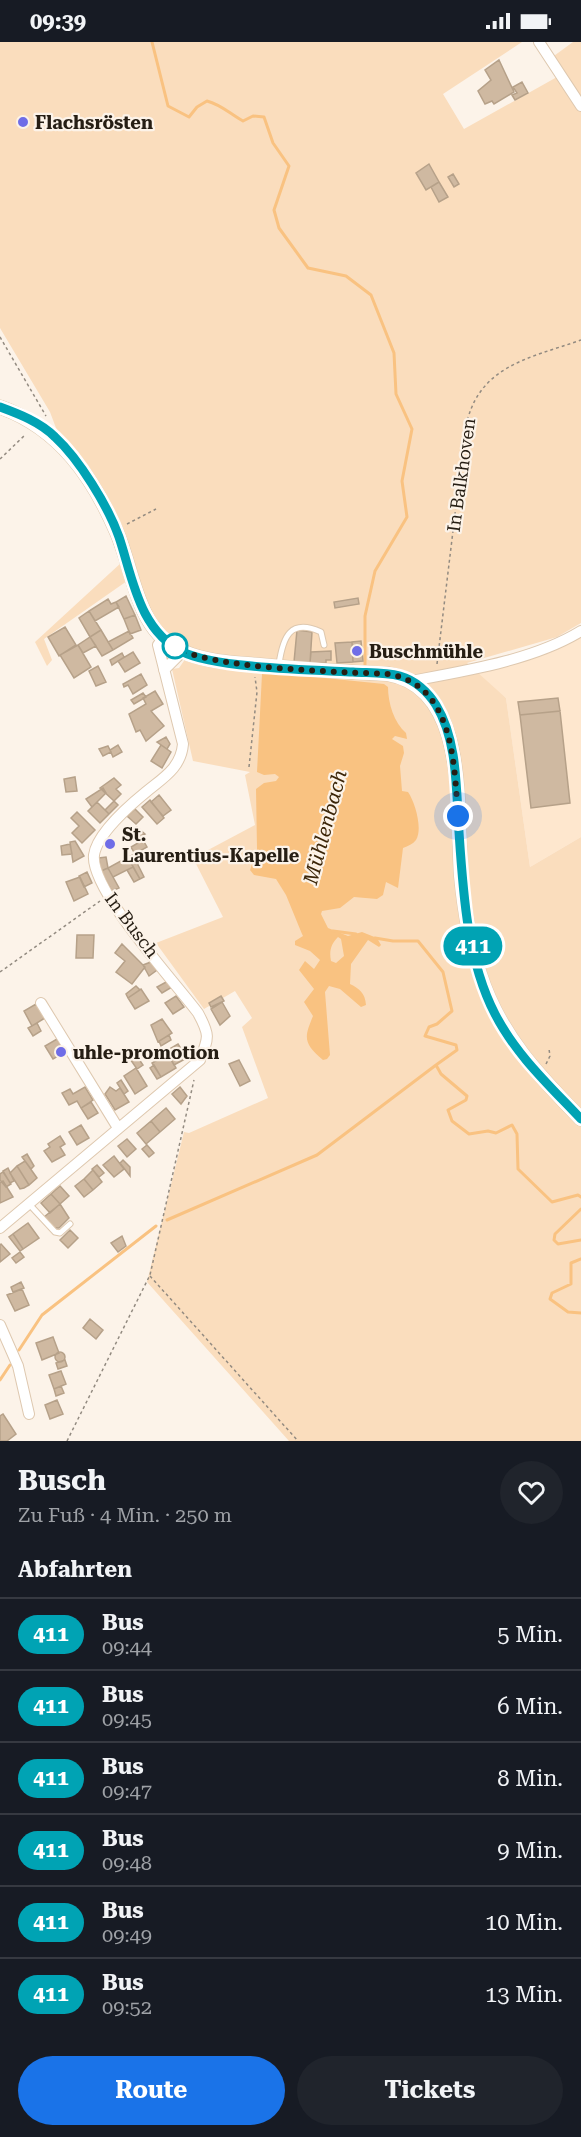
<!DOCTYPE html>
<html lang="de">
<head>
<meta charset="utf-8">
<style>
  :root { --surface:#171b24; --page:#20242c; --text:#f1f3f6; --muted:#9ea1a6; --line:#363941; --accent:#1a73e8 }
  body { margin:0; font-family:"Roboto Serif",serif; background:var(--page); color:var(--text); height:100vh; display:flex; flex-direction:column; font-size:22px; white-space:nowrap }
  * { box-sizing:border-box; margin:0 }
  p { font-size:20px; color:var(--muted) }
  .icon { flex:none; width:33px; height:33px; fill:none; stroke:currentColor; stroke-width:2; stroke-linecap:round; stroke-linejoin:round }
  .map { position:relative; height:1399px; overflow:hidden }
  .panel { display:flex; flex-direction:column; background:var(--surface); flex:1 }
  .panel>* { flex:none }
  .badge { padding:0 12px; border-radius:20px; font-size:21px; line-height:39px }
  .you { position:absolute; width:30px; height:30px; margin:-15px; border:4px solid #fff; border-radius:50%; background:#1a73e8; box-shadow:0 0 0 9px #1a73e833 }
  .map>.badge { position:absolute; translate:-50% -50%; box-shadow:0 0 0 3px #fff }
  h2 { padding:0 18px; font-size:22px; line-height:54px }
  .round { display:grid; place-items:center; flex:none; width:63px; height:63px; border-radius:32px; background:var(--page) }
  .head { display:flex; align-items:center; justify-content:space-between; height:102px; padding:0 18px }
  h1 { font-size:28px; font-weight:700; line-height:45px }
  .cta { display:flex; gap:12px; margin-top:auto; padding:12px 18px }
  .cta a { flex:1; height:69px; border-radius:36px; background:var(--accent); color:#fff; font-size:24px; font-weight:700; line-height:69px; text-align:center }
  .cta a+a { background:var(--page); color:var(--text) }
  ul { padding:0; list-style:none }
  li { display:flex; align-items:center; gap:18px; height:72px; padding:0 18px; border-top:2px solid var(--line) }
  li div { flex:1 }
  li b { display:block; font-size:22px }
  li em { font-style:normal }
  li .badge { min-width:66px; font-weight:700; text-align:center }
  .status { display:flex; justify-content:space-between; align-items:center; height:42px; padding:0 30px; background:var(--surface); direction:ltr }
  .status svg { height:16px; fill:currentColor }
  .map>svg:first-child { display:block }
</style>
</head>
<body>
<div class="status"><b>09:39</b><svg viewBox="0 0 49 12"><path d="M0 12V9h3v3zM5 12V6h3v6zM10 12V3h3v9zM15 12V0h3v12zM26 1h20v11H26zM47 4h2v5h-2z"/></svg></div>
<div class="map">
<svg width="581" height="1399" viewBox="0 0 581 1399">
  <rect width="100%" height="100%" fill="#fcf3e9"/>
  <path fill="#fee7ce" d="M581 593V795L530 825 506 656 474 630Z"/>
  <path fill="#faddbd" d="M0 0H522L443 52 464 87 557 35 547 19 573 0H581V581L557 595 467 621 506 656 530 825 581 795V1399H289L147 1240 184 1090 189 1091 268 1056 242 985 252 976 235 949 204 967 156 901 223 875 193 816 255 783 245 733 250 730 193 719 172 627 179 626 186 616 152 574 104 458 56 386 50 370 0 286Z
    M122 520 127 539 44 597 52 618 47 624 35 600Z"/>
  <path fill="#f9c281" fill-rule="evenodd" d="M276 631 384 642 388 645C388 661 394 681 406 691L407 697 395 694 392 697 403 704 404 711 400 724 402 749 408 750C415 760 423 787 416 798 413 802 408 804 403 806L398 846 386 840 383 853 377 857 354 855 340 866 322 869 321 872 328 886 348 894 362 890 377 896 381 903 379 905 368 898 351 922 350 942C360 947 365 951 366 963L361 965 340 947 329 944 325 950 330 1013 327 1017 323 1018C303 1001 304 996 313 974L304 960 314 947 299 928 305 919 314 927 320 918 310 909 295 903V899L303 894 302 892 286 853 276 837 254 833 250 828 257 807 256 747 264 741 276 739 279 735 275 732 264 733 257 730 262 632ZM338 895 341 897 344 914 336 921 331 919C329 909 331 902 338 895Z"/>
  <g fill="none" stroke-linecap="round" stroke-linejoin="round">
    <path stroke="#f9c281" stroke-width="3" d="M152 0 168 64 189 75 197 65 207 59C222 63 230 72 243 79L253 74 264 75 273 101 289 124 274 168 279 186 308 226 346 234 371 253 394 311 396 352 412 387 402 439 407 475 375 529 365 574V625
      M333 889 356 892
      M375 896 393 899H418L443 930 452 969 437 982 429 985 425 994 456 1003 457 1008 436 1023 441 1032 467 1054 466 1058 448 1068 452 1079 469 1092 488 1089 496 1091 512 1083 517 1092 518 1127 552 1160 578 1153 581 1155
      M581 1167 555 1192 554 1198 558 1202 581 1198
      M167 1178 317 1113 436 1023
      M581 1217 571 1221V1242L552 1251 550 1257 568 1270 581 1271
      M19 1308 42 1273 156 1184
      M0 1338 10 1323"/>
  </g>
  <path fill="#cfb9a1" stroke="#b6a189" stroke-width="1.5" d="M499 18 514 50 494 62 492 59 485 62 478 49 491 38 485 28Z
    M522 40 528 51 515 58 512 53 517 51 513 45Z
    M429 122 439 140 426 148 416 131Z
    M453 132 459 142 454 145 448 135Z
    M439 140 448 155 439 160 431 145Z
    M126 554 135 573 124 577 116 560Z
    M358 556 359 562 335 566 334 560Z
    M108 557 111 562 116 560 119 565 95 579 89 569Z
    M89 569 101 588 90 595 79 576Z
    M135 573 141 588 130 592 124 577Z
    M65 585 76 603 59 614 48 595Z
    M101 588 113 608 102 614 90 595Z
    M297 588 312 590 310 621 294 620Z
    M129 589 133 596 113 608 108 600Z
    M90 595 96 604 83 611 78 603Z
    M361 599 363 619 353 620 352 600Z
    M352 600 353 620 337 621 335 601Z
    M78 603 91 625 74 636 60 613Z
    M331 609V618H326V621H310L311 610Z
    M133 610 140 621 125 630 118 619Z
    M122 611 124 615 112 623 110 618Z
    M98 624 106 640 96 644 89 629Z
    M141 632 147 643 133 652 128 643 124 645 123 642Z
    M155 649 163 662 151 669 164 684 146 699 140 688 136 690 129 672 146 662 143 656Z
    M143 651 146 655 134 662 131 658Z
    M558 656 560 669 520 673 518 660Z
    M560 669 570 761 531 766 520 673Z
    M166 695 170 702 167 707 157 700Z
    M118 703 122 710 113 715 110 708Z
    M161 703 171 710 162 726 151 719Z
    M108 704 111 710 103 714 99 707Z
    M75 735 77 749 66 750 64 737Z
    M114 736 121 743 116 747 121 752 114 759 100 746Z
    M103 746 106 751 92 765 86 757Z
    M159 753 171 768 163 774 151 760Z
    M150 758 164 776 157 782 142 765Z
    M114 759 118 763 109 772 105 768Z
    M97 760 109 772 100 781 88 769Z
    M135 767 143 775 136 782 127 774Z
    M77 770 95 788 82 801 72 791 79 784 71 776Z
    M137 785 145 792 139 795 133 789Z
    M143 798 147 805 135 812 131 805Z
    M75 799 84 814 73 820 70 800Z
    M70 802 72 812 62 813 61 804Z
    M133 813 144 835 140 837 128 815Z
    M106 815 108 826 101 829 99 816Z
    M128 815 133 825 113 835 108 826Z
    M133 825 140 837 134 840 127 828Z
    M108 826 119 846 112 849 101 829Z
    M87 830 92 841 84 845 79 834Z
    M80 835 88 852 74 859 66 840Z
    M77 893H94L93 916H76Z
    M122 902 145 925 132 942 116 930 125 919 115 911Z
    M151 920 157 928 149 934 143 923Z
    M168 939 172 945 162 951 157 945Z
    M136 944 140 948 128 956 126 952Z
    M141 947 149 959 135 967 128 956Z
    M176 954 184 965 173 972 165 961Z
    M221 954 224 959 211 965 209 961Z
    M222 960 230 974 220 983 211 967Z
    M36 962 45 976 32 984 24 969Z
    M162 977 172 991 158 1000 151 983Z
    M37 981 41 989 33 994 28 986Z
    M169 993 171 998 161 1004 159 999Z
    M57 997 65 1010 53 1017 45 1004Z
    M178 1002 187 1016 174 1023 166 1009Z
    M168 1012 176 1026 161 1035 152 1021Z
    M136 1013 143 1023 137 1027 130 1017Z
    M239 1018 250 1039 240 1044 229 1022Z
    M154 1023 161 1035 157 1037 150 1026Z
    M136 1026 147 1044 135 1052 124 1034Z
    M121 1038 128 1049 124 1052 117 1041Z
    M85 1045 93 1058 81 1066 77 1059 69 1063 62 1051 70 1047 73 1052Z
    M110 1045 116 1049 120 1046 129 1060 115 1068 105 1052Z
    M180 1045 187 1054 181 1062 172 1052Z
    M91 1060 98 1071 88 1077 81 1066Z
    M166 1066 175 1077 160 1090 151 1079Z
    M151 1079 160 1090 146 1102 137 1091Z
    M81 1083 89 1096 77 1103 69 1090Z
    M60 1094 65 1102 60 1105 65 1113 52 1120 44 1109 50 1105 48 1102Z
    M127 1097 136 1107 127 1115 118 1104Z
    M147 1103 154 1111 149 1115 142 1107Z
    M27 1112 34 1124 31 1127 22 1115Z
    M114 1114 124 1127 114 1135 103 1123Z
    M123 1118 130 1125V1134L120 1121Z
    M25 1119 37 1136 29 1143 17 1124Z
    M97 1123 104 1131 99 1135 92 1127Z
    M17 1124 29 1143 24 1146 20 1147 10 1131Z
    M8 1126 14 1139 10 1141 3 1129Z
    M93 1128 102 1140 93 1148 84 1137Z
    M3 1130 11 1142 6 1145 0 1138V1132Z
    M84 1137 93 1148 84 1155 75 1144Z
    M3 1139 13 1155 0 1161V1141Z
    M60 1144 69 1154 60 1162 51 1152Z
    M51 1152 60 1162 50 1171 41 1161Z
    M60 1162 69 1176 59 1186H54L44 1175Z
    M28 1181 39 1196 23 1207 13 1192Z
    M70 1188 78 1196 68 1206 60 1198Z
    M13 1192 23 1207 20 1209 9 1195Z
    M122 1194 126 1204 118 1210 111 1201Z
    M1 1202 10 1212 0 1220V1203Z
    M20 1210 24 1215 16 1221 12 1216Z
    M21 1240 24 1246 13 1250 11 1245Z
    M22 1247 29 1263 15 1269 7 1253Z
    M90 1277 103 1288 96 1297 83 1286Z
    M53 1295 59 1311 42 1318 36 1301Z
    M55 1315a5 5 0 1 1 10 0a5 5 0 1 1-10 0Z
    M65 1318 67 1324 58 1327 56 1321Z
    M61 1329 66 1342 54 1347 49 1333Z
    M61 1344 64 1351 56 1354 54 1347Z
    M57 1358 63 1372 50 1377 45 1363Z
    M3 1372 16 1392 7 1399H0V1374Z"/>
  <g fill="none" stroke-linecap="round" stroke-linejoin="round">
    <defs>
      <path id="service" d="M279 622C283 595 290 576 321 590L324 603
        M29 1162 55 1190 60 1191 70 1182"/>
      <path id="minor" d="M539 0 581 64
        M164 628 182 610
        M411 639C465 629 534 618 581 589
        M41 961 118 1086
        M0 1186 200 1018C209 995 210 993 198 971 175 940 90 848 94 813 97 792 130 763 146 750 163 736 181 726 183 702L158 603 164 596
        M0 1283 18 1324 29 1372"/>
      <path id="tertiary" d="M0 365C59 386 93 435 117 491 135 532 136 590 184 610 207 620 235 621 260 623 303 627 345 630 388 632 470 646 456 771 461 834 464 866 470 902 480 932 499 992 538 1033 581 1077"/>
    </defs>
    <use href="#service" stroke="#dec8af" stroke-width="7"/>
    <use href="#minor" stroke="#dec8af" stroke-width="12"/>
    <use href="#tertiary" stroke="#dec8af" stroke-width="15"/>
    <path stroke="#938b81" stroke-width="1.5" stroke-dasharray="3 3" stroke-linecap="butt" d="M0 295 46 374
      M0 417 25 393
      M127 482 156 467
      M437 622 465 389C476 324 527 317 581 298
      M249 725 257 650 255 635
      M0 930 100 859
      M546 1022 550 1014 549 1007
      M150 1234 298 1399
      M67 1399 150 1233 194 1038"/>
    <use href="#service" stroke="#fff" stroke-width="5"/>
    <use href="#minor" stroke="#fff" stroke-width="10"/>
    <use href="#tertiary" stroke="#fff" stroke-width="14"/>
  </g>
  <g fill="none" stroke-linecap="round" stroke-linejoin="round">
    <defs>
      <path id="line" d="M0 365C19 372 40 380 55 395 79 417 108 464 119 495 133 537 139 588 183 610 214 626 314 628 353 630 368 631 385 630 400 634 415 638 428 650 436 663 458 699 456 748 459 790 463 850 467 918 495 972 516 1013 550 1044 581 1077"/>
    </defs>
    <use href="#line" stroke="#fff" stroke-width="14"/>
    <use href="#line" stroke="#00a3b4" stroke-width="9"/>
    <path stroke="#261e14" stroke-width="6" stroke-dasharray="0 10.8" d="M175 604C202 627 346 630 388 632 454 643 454 721 458 774"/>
  </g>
  <g fill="#6f6de7" stroke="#fcf3e9" stroke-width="2">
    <circle cx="23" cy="80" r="6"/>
    <circle cx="357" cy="609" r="6"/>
    <circle cx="110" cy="802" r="6"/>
    <circle cx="61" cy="1010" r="6"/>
  </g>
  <circle fill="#fff" stroke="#00a3b4" stroke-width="3" cx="175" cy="604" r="12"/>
  <g text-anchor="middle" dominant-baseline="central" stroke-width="4.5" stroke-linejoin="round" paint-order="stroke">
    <g font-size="18" font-weight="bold" fill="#261e14" stroke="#fcf3e9" text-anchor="start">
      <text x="35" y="80">Flachsrösten</text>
      <text x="369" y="609">Buschmühle</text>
      <text x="122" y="792">St.<tspan x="122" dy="21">Laurentius-Kapelle</tspan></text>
      <text x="73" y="1010">uhle-promotion</text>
    </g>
    <g font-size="18" fill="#261e14" stroke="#fcf3e9">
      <text transform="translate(461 433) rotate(-82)">In Balkhoven</text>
      <text transform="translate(132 883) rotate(53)">In Busch</text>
    </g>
    <g font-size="20" font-style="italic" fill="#3c2609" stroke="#fcf3e9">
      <text transform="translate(325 785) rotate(-75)">Mühlenbach</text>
    </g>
  </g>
</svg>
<div class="you" style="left:458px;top:774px"></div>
<b class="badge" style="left:473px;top:904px;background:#00a3b4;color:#fff">411</b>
</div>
<section class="panel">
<div class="head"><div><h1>Busch</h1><p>Zu Fuß · 4 Min. · 250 m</p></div><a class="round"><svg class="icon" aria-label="heart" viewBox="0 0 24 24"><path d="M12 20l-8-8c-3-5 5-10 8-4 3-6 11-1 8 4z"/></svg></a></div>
<h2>Abfahrten</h2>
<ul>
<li><span class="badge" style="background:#00a3b4;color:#fff">411</span><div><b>Bus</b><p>09:44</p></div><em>5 Min.</em></li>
<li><span class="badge" style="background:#00a3b4;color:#fff">411</span><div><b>Bus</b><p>09:45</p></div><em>6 Min.</em></li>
<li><span class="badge" style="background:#00a3b4;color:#fff">411</span><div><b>Bus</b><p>09:47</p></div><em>8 Min.</em></li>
<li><span class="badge" style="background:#00a3b4;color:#fff">411</span><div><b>Bus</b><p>09:48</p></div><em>9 Min.</em></li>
<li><span class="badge" style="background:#00a3b4;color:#fff">411</span><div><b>Bus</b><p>09:49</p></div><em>10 Min.</em></li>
<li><span class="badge" style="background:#00a3b4;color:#fff">411</span><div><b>Bus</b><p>09:52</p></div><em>13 Min.</em></li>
</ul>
<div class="cta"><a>Route</a><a>Tickets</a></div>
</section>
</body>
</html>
